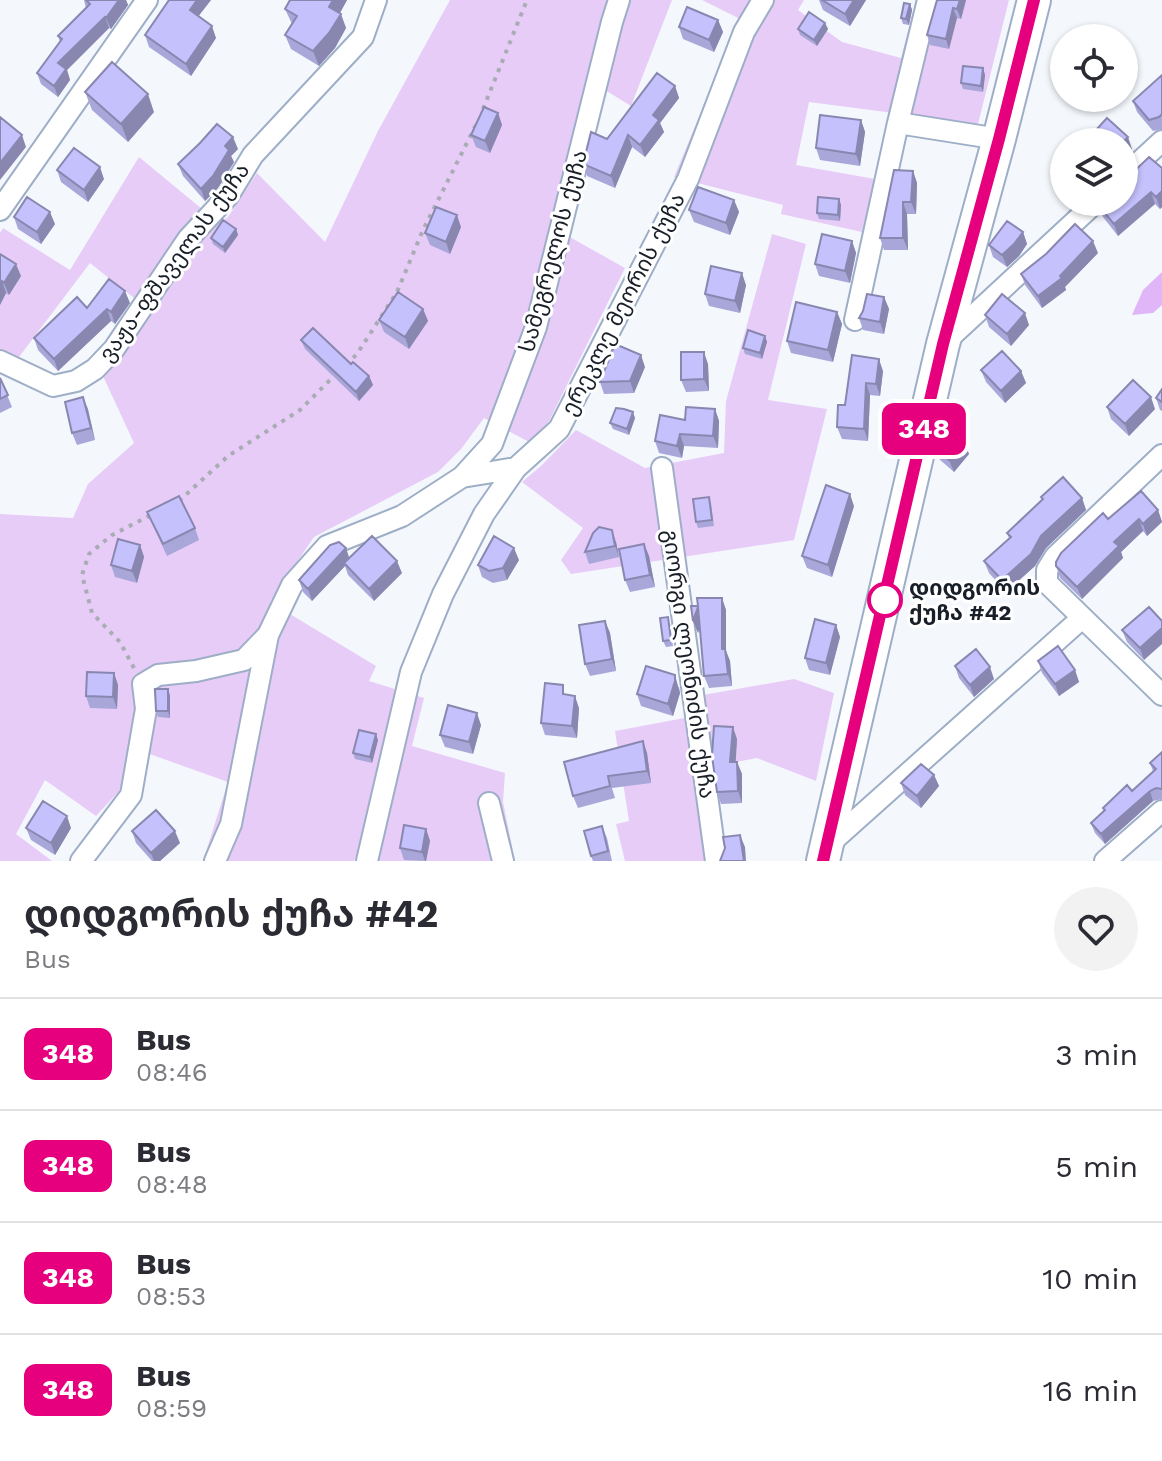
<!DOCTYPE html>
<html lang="en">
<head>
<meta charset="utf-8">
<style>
  :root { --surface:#fff; --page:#f2f2f3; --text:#2b2b33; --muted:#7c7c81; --line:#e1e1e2 }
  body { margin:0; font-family:"Work Sans","Noto Sans Georgian",sans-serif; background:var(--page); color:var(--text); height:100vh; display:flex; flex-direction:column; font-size:30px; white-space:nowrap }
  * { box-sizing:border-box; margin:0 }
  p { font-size:26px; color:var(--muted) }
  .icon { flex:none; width:44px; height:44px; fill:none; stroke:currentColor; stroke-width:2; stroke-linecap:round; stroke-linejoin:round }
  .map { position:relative; height:861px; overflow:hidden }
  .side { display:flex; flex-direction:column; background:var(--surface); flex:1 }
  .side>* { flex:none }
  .badge { padding:0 16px; border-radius:12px; font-size:28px; line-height:52px }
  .fabs { position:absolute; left:1050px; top:24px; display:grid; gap:16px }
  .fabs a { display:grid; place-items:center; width:88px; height:88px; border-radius:50%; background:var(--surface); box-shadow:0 2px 6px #0004; font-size:40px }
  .map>.badge { position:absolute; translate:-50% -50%; box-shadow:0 0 0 4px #fff }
  .round { display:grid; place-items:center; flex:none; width:84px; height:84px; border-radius:42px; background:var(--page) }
  .head { display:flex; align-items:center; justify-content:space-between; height:136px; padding:0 24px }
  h1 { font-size:38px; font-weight:700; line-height:60px }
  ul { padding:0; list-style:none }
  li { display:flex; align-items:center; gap:24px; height:112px; padding:0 24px; border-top:2px solid var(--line) }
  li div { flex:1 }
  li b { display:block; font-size:30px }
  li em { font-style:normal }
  li .badge { min-width:88px; font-weight:700; text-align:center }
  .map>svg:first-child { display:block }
</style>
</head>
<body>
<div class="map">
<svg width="1162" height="861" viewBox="0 0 1162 861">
  <rect width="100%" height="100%" fill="#f4f8fd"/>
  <path fill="#e7ccf7" d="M450 0H672L631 106 587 79 550 226 625 268 549 421 531 443 484 418 461 449 438 472 314 537 270 602 376 666 369 681 424 698 412 746 505 773 503 802 515 861H370L356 856 354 861H209L204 858 228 782 130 747 123 787 96 816 45 780 16 834 52 861H0V514L73 518 88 484 134 443 102 374 153 313 90 263 19 357 0 349V233L3 228 70 270 139 157 219 223 228 217 257 173 325 242 378 131Z
    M702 0H804L798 10 842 42 901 58 916 0H1009L978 124 809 102 796 165 875 179 862 232 781 214 783 205 674 177 740 19Z
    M772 234 806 244 768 400 827 409 794 540 571 574 561 560 583 528 522 482 541 466 576 430 645 468 724 453 726 401Z
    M794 679 834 693 816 781 757 758 693 770 707 861H625L616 824 629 821 615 731 706 714 703 695Z"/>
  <path fill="#e0b6f9" d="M1162 272V305L1153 313 1132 315 1143 290Z"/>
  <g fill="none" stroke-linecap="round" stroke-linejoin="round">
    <defs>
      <path id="minor" d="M898 123 928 0
        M1124 176 1162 141
        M0 210 147 0
        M855 320 898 123 999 139
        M946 341 1096 202
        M0 361 53 386 76 381 95 369 114 349 188 239 228 196 253 155 363 37 376 0
        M1162 455 1055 557 1047 570V583L1162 695
        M662 468 716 861
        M462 477 516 468
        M489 803 503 861
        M828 845 1082 618
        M81 861 131 795 146 709 143 684 158 675 196 671 244 660 268 635
        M215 861 231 824 268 635 292 585 327 546 402 516 462 477 492 444 536 327 612 22 619 0
        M367 861 411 672 443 594 484 514 516 468 559 429 688 179 744 32 763 0
        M1105 861 1162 811"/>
      <path id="trunk" d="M823 861 943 344 999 139 1034 0"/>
    </defs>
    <use href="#minor" stroke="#9eaec7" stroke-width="24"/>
    <use href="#trunk" stroke="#9eaec7" stroke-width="36"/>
    <path stroke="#a8acb3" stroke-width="4" stroke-dasharray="4 6" stroke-linecap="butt" d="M483 109 527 0
      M346 365 357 354 397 292 423 230 476 125
      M179 501 228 456 300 410 336 374
      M134 668 120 642 92 613 82 575 89 554 112 535 153 514"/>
    <use href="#minor" stroke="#fff" stroke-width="20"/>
    <use href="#trunk" stroke="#fff" stroke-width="32"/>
  </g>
  <path fill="#a9a6d9" d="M84 0H126L128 5 111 29 109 28 67 70 70 80 58 97 41 84 37 73 60 42 58 36 86 8Z
    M169 0H211L198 16 216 38 191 76 149 47 145 35Z
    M290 0H347L340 13 346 28 335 48 319 66 291 49 285 35 292 24 285 9Z
    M819 0H866L850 26 823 10Z
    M937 0H966L961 19 957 18 949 49 930 45 927 35Z
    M910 4 912 10 909 25 903 24 901 18Z
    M718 20 723 32 714 52 683 39 679 27Z
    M825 23 828 29 817 46 800 35 798 29Z
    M983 68 985 75 983 92 963 89 961 83Z
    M1162 75V129L1153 131 1137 112 1133 101Z
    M675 86 679 98 660 123 664 132 645 157 632 147 615 188 587 176 583 164 607 139Z
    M85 92 154 112 128 142 92 110Z
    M498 113 502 125 490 153 476 147 471 135Z
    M861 120 865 132 860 166 820 160 816 148Z
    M238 149 231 156 234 162 218 188 205 201 183 176 178 164Z
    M1064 153V184L1056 175 1052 163Z
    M1162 168V207L1160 209 1155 204 1118 236 1103 217 1098 205Z
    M57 170 104 179 88 202 61 182Z
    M913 171 917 183 916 214H907L908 250H884L880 238Z
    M839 199 841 205 840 221 819 219 817 213Z
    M734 200 739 212 730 235 694 222 689 210Z
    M14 217 55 224 41 244 18 229Z
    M461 227 450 254 430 245 425 233Z
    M236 229 238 235 225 253 213 244 211 238Z
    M1023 232 1027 244 1019 256 1007 267 993 257 989 245Z
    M852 241 856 253 850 283 819 276 815 264Z
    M1098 253 1065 287 1066 290 1042 308 1025 285 1021 274Z
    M0 254 21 276 9 295 6 293 0 305Z
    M746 285 740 313 709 306 705 294Z
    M884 297 889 309 884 334 863 330 859 318Z
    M130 303 115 324 111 321 58 371 38 350 34 338 87 308Z
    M423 309 428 321 409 349 384 332 379 320Z
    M837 312 842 324 833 362 791 353 787 341Z
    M985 315 1029 325 1011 346 989 327Z
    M765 336 767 342 762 359 745 354 743 348Z
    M301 340 351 364 369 376 373 385 359 401 305 349Z
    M852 355 883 371 880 396 870 395 868 441 842 439 837 427 845 405Z
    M708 364 709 391 686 392 681 380Z
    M645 367 634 393 604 394 600 382Z
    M981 370 1021 371 1026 383 1005 403 986 382Z
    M0 378 12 407 0 413Z
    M1162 389V411L1160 410 1156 398Z
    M83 397 95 440 77 445 72 433Z
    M1107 407 1155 409 1129 436 1111 419Z
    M715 409 719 421 718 448 684 446 682 458 659 453 655 441 685 420Z
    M635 418 629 435 613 429 610 423Z
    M934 447 969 454 954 472 939 459Z
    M709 497 711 503 714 526 698 528 696 522Z
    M1041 497 1082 498 1086 510 1046 548 1035 566 1006 592 989 573 984 561 1009 538 1007 533 1042 500Z
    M854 506 832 577 807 568 802 556Z
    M1158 510 1162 522 1147 536 1143 531 1121 552 1123 558 1082 599 1060 578 1056 566 1108 519Z
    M147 512 195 528 199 540 167 556Z
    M616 542 619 557 589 564 585 552Z
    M644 544 649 556 655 587 630 592 625 580Z
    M140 545 144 557 137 583 115 577 111 565Z
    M349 558 402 573 374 601 348 575 345 566 312 601 303 592 299 580Z
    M519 560 507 580 493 583 482 577 478 565Z
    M722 598 726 610V651L730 661 732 686 709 688 704 676 700 627 698 633 693 621 698 606Z
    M1149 607 1144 660 1127 642 1122 630Z
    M605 621 610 633 616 671 590 676 585 664Z
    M670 623 673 646 666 647 663 641Z
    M836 625 840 637 830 675 809 670 805 658Z
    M1038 661 1075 670 1079 682 1059 696 1042 673Z
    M955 666 994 679 974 697 959 678Z
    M114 673 118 685 117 709 90 708 86 696Z
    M679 687 680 693 673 716 641 706 637 694Z
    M168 689 170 696V718L158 717 156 711Z
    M579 708 577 738 545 735 541 723Z
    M481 725 473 754 445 747 440 735Z
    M737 739 735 762H737L742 774V803L721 804 717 792Z
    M378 740 372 763 355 759 353 753Z
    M643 741 647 753 651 783 612 788 615 798 578 808 573 796Z
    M1162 752V799L1153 801 1105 844 1095 833 1091 823 1104 811 1103 808 1132 791 1153 771 1150 763Z
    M934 775 939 786 921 808 905 795 901 783Z
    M602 826 607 838 612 861H593L591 856Z
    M26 828H71L55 855 31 840Z
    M426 829 430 841 426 861 404 860 400 848Z
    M132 831 180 843 160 861H152L136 843Z"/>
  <path fill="#8987b0" d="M119 0H126L128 5 111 29 106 18Z
    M197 0H211L194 22 190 10Z
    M333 0H347L335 22 329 7Z
    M854 0H866L850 26 845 14Z
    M960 0H966L961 19 957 9Z
    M910 4 912 10 909 25 906 19Z
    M953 8 957 18 949 49 946 39Z
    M341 14 346 28 335 48 319 66 313 51Z
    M105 17 109 28 67 70 70 80 58 97 54 86 58 63Z
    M718 20 723 32 714 52 709 40Z
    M825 23 828 29 817 46 814 40Z
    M212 26 216 38 191 76 186 64Z
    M983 68 985 75 983 92 981 86Z
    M675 86 679 98 660 123 664 132 645 157 640 145 653 115Z
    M148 94 154 112 128 142 121 124Z
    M498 113 502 125 490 153 485 141Z
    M861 120 865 132 860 166 856 154Z
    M22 135 26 147 0 180V163Z
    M628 135 632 147 615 188 611 176Z
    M233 137 238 149 231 156 234 162 218 188 205 201 201 189 225 146Z
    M1128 137 1132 149 1124 157V142H1123Z
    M100 167 104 179 88 202 84 190Z
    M913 171 917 183 916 214 911 202Z
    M1162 191V207L1160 209 1156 197Z
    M1151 192 1155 204 1118 236 1114 224Z
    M839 199 841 205 840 221 838 215Z
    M734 200 739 212 730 235 726 223Z
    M903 202 907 214 908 250 903 238Z
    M50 212 55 224 41 244 37 232Z
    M457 215 461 227 450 254 446 242Z
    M236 229 238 235 225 253 223 247Z
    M1023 232 1027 244 1019 256 1007 267 1002 255Z
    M852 241 856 253 850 283 845 271Z
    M1093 241 1098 253 1065 287 1066 290 1042 308 1038 296Z
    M16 264 21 276 9 295 4 283Z
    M742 273 746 285 740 313 735 301Z
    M2 281 6 293 0 305V284Z
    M125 291 130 303 115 324 111 312Z
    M884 297 889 309 884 334 880 322Z
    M107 309 111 321 58 371 54 359Z
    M423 309 428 321 409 349 405 337Z
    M837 312 842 324 833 362 828 350Z
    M1025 313 1029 325 1011 346 1007 334Z
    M765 336 767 342 762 359 760 353Z
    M704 352 708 364 709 391 704 379Z
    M641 355 645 367 634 393 630 381Z
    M879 359 883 371 880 396 876 384Z
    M1021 371 1026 383 1005 403 1001 391Z
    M369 376 373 385 359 401 356 392Z
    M866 383 870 395 868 441 864 429Z
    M83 397 88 409 95 440 91 428Z
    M1151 397 1155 409 1129 436 1125 424Z
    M715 409 719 421 718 448 713 436Z
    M633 412 635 418 629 435 627 429Z
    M680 434 684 446 682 458 677 446Z
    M965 442 969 454 954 472 949 460Z
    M850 494 854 506 832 577 828 565Z
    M1082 498 1086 510 1046 548 1035 566 1006 592 1002 580 1041 536Z
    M1158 510 1162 522 1147 536 1143 524Z
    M1139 519 1143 531 1121 552 1123 558 1082 599 1077 587 1114 542Z
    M612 530 616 542 619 557 615 546Z
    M644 544 649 556 655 587 650 575Z
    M140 545 144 557 137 583 132 571Z
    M346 548 350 560 344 563 345 566 312 601 308 589Z
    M514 548 519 560 507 580 503 568Z
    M397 561 402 573 374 601 369 589Z
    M722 598 726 610V651L730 661 732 686 728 674 722 649Z
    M698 607 702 619 698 633 693 621Z
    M605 621 610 633 616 671 612 659Z
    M836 625 840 637 830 675 826 663Z
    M1162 628V644L1144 660 1140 648Z
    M990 667 994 679 974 697 970 685Z
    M1075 670 1079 682 1059 696 1055 684Z
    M114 673 118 685 117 709 113 697Z
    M675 675 680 693 673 716 668 704Z
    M168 689 170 696V718L168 711Z
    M575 696 579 708 577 738 572 726Z
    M477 713 481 725 473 754 469 742Z
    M733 727 737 739 735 774 730 762Z
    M376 734 378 740 372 763 370 757Z
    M643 741 647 753 651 783 647 771Z
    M737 762 742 774V803L738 791Z
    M934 775 939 786 921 808 917 796Z
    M1150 791 1153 801 1105 844 1101 834Z
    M67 816 71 828 55 855 51 843Z
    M426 829 430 841 426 861H425L422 852Z
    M175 831 180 843 160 861H154L151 853Z
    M740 835 745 847 746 861H744Z"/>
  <path fill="#c4c1fc" stroke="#8987b0" stroke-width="2" d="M86 0H119L106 18 105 17 58 63 66 69 54 86 37 73 62 39 58 36 90 4Z
    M169 0H197L190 10 212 26 186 64 145 35Z
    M290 0H333L329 7 341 14 329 33 313 51 285 35 297 16 285 9Z
    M822 0H854L845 14Z
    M937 0H960L957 9 953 8 946 39 927 35Z
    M904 3 910 4 906 19 901 18Z
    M687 7 718 20 709 40 679 27Z
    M809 12 825 23 814 40 798 29Z
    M112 62 148 94 121 124 85 92Z
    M963 66 983 68 981 86 961 83Z
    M657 73 675 86 653 115 659 120 640 145 628 135 611 176 583 164 591 132 607 139Z
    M1162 75V114L1159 117 1149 120 1133 101Z
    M484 107 498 113 485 141 471 135Z
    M820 115 861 120 856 154 816 148Z
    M0 117 22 135 0 163Z
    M1107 118 1128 137 1123 142H1085Z
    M217 124 233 137 225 146 229 150 213 176 201 189 178 164 200 143Z
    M74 148 100 167 84 190 57 170Z
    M1064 153V177L1052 163Z
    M1149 157 1162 168V191L1156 197 1151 192 1114 224 1098 205 1102 202H1124V181Z
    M894 170 913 171 911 202H903V238H880Z
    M698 187 734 200 726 223 689 210Z
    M27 197 50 212 37 232 14 217Z
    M818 197 839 199 838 215 817 213Z
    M436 207 457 215 446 242 425 233Z
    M223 220 236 229 223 247 211 238Z
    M1007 221 1023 232 1014 244 1002 255 989 245Z
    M1075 224 1093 241 1060 276 1062 278 1038 296 1021 274 1046 254Z
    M822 234 852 241 845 271 815 264Z
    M0 254 16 264 4 283 2 281 0 284Z
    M711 266 742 273 735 301 705 294Z
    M109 279 125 291 111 312 107 309 54 359 34 338 77 297 87 308Z
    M398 292 423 309 405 337 379 320Z
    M867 294 884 297 880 322 859 318 863 311Z
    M1002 294 1025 313 1007 334 985 315Z
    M796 302 837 312 828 350 787 341Z
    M313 328 351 364 353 362 369 376 356 392 301 340Z
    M748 330 765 336 760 353 743 348Z
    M615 344 641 355 630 381 600 382Z
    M1002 351 1021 371 1001 391 981 370Z
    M681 352H704V379L681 380Z
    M852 355 879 359 876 384 866 383 864 429 837 427 838 405H845Z
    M0 378 8 395 0 399Z
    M1133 380 1151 397 1125 424 1107 407Z
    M1162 389V402L1156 398Z
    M83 397 91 428 72 433 65 402Z
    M686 407 715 409 713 436 680 434 677 446 655 441 660 415 685 420Z
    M616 408 624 409 633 412 627 429 610 423Z
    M950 429 965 442 949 460 934 447Z
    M1063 477 1082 498 1041 536 1031 554 1002 580 984 561 1011 537 1007 533 1043 499 1041 497Z
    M826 485 850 494 828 565 802 556Z
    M1141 491 1158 510 1143 524 1139 519 1114 542 1119 546 1077 587 1056 566V562L1061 553 1103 513 1108 519Z
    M179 496 195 528 163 544 147 512Z
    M709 497 712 520 696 522 693 499Z
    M599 527 612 530 615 546 585 552 593 533Z
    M372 536 397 561 369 589 344 563Z
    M494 536 514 548 503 568 489 571 478 565Z
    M118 539 140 545 132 571 111 565Z
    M339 542 346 548 308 589 299 580 330 545Z
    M644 544 650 575 625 580 619 549Z
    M697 598H722V649H725L728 674 704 676 698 607 693 621 691 606H698Z
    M1149 607 1162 621V628L1140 648 1122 630Z
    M668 617 671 640 663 641 660 618Z
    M815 619 836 625 826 663 805 658Z
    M605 621 612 659 585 664 579 625Z
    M1058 646 1075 670 1055 684 1038 661Z
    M976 649 990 667 970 685 955 666Z
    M646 666 675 675V681L668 704 637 694Z
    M87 672 114 673 113 697 86 696Z
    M545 683 563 685V694L575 696 572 726 541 723Z
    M155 689H168V711H156Z
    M448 705 477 713 469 742 440 735Z
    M714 726 733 727 730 762H737L738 791 717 792 712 756Z
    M359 730 376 734 370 757 353 753Z
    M643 741 647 771 608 776 610 786 573 796 564 762Z
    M1162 752V789L1156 788 1150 791 1101 834 1091 823 1105 810 1103 808 1127 785 1132 791 1156 769 1150 763Z
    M921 764 934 775 917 796 901 783Z
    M43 801 67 816 51 843 26 828Z
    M156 810 175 831 151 853 132 831Z
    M404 825 426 829 422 852 400 848Z
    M602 826 608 851 591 856 584 831Z
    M740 835 744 861H720L725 848 723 837Z"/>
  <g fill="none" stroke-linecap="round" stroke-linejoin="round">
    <defs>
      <path id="line" d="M823 861 943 344 999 139 1034 0"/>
    </defs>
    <use href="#line" stroke="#fff" stroke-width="18"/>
    <use href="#line" stroke="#e6007e" stroke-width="12"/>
  </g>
  <circle fill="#fff" stroke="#e6007e" stroke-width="4" cx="885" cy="600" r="16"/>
  <g text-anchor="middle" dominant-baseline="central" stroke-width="6" stroke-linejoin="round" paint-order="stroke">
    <g font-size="22" fill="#191f28" stroke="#fff">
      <text transform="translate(553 251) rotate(-75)">სამეგრელოს ქუჩა</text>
      <text transform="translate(174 262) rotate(-54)">ვაჟა-ფშაველას ქუჩა</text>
      <text transform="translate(623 304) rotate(-63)">ერეკლე მეორის ქუჩა</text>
      <text transform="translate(689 664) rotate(82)">გიორგი ლეონიძის ქუჩა</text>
    </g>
    <g font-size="22" font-weight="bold" fill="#191f28" stroke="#fff" text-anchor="start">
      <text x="909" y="587">დიდგორის<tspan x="909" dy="25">ქუჩა #42</tspan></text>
    </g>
  </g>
</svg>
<div class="fabs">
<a><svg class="icon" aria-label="locate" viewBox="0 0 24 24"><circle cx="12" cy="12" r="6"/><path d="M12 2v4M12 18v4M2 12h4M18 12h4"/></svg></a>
<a><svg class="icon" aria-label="layers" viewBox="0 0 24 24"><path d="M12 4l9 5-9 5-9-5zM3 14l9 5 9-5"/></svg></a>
</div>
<b class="badge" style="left:924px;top:429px;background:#e6007e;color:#fff">348</b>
</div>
<section class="side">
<div class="head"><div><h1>დიდგორის ქუჩა #42</h1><p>Bus</p></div><a class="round"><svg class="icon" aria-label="heart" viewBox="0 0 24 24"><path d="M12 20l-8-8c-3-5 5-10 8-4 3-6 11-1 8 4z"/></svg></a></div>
<ul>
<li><span class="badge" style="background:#e6007e;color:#fff">348</span><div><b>Bus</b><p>08:46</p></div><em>3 min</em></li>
<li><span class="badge" style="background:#e6007e;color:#fff">348</span><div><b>Bus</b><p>08:48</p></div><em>5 min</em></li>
<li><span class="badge" style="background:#e6007e;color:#fff">348</span><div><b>Bus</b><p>08:53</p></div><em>10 min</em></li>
<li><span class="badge" style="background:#e6007e;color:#fff">348</span><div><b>Bus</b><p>08:59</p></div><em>16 min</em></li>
</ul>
</section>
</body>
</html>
